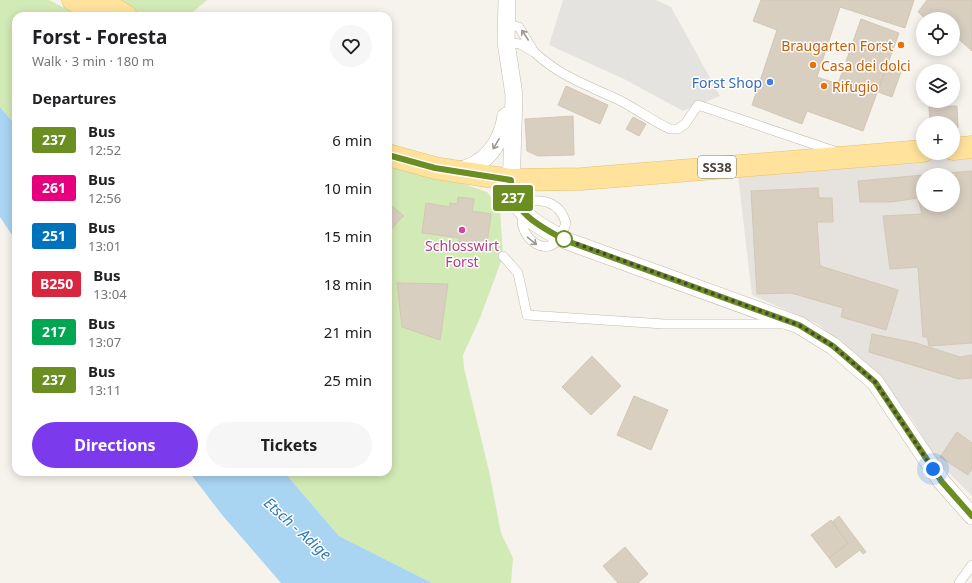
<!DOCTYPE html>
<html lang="en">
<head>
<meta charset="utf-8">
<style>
  :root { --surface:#fff; --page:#f6f6f6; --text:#202124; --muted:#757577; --accent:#7c3aed }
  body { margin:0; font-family:"Noto Sans",sans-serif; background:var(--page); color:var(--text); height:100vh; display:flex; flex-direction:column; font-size:15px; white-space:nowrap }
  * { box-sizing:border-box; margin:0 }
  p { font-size:13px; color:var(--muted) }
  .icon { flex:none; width:22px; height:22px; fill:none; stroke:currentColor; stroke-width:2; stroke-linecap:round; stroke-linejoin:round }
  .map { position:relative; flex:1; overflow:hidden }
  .sheet { position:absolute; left:12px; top:12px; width:380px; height:464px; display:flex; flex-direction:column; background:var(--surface); border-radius:12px; box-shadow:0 2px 10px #0003 }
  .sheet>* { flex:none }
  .badge { padding:0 8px; border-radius:3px; font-size:14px; line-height:26px }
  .controls { position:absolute; left:916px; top:12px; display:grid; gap:8px }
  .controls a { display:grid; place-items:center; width:44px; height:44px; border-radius:50%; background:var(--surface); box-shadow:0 2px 10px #0003; font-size:20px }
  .you { position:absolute; width:20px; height:20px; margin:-10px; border:3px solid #fff; border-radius:50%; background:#1a73e8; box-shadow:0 0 0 6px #1a73e833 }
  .map>.badge { position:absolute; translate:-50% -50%; box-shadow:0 0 0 2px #fff }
  h2 { padding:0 20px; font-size:15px; line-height:36px }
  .round { display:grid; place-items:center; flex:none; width:42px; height:42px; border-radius:21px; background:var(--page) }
  .summary { display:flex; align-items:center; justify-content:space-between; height:68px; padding:0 20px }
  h1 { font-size:19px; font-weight:700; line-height:30px }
  .button { display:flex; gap:8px; margin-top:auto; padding:8px 20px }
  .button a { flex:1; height:46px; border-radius:24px; background:var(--accent); color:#fff; font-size:16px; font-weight:700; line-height:46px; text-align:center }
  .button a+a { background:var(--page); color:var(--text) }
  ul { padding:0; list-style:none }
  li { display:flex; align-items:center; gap:12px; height:48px; padding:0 20px }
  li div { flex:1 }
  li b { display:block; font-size:15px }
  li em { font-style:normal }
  li .badge { min-width:44px; font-weight:700; text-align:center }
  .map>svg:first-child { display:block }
</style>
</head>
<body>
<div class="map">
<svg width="972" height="583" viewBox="0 0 972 583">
  <rect width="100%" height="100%" fill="#f6f3ec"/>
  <path fill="#e6e2dd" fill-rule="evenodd" d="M972 156V496L939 463 912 419 879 376 818 324 752 295 738 176 797 170ZM923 175H953V205H923Z"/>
  <path fill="#d2eab5" d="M0 0H49L80 16H16V126L0 107Z
    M100 0H207L188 16H126Z
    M388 164 443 177 487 192 500 209 503 256 480 318 463 355 464 368 489 471 501 533 513 558 511 583H432L339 536 284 472H388Z"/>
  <path fill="#e5e3e0" d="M563 0H656L671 7 720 96 683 111 624 79 549 45Z"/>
  <path fill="#a9d4f2" d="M0 107 16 126V241L0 217Z
    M189 472H284L339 536 432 583H281L223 516Z"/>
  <path fill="#d8cfc1" stroke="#d3c7b4" d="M761 0H914L905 28 840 7 817 77 838 84 861 19 899 33 863 131 807 111 802 124 752 105 777 30 753 21Z
    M927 0H972V51L953 34V19H926L918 12Z
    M888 63 902 69 892 97 878 92Z
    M566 86 608 105 600 124 558 105Z
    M957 106 958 128H953V123H930L929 107Z
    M573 116 574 155 538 156 527 151 525 119Z
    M633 117 646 124 639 136 626 129Z
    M972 171V343L929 346 927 337H923L918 267 890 269 883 216 922 214 918 198 891 202H860L858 181 923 175V205H953V175H924Z
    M818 188 819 198H832L833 222H817L820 266 898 290 886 330 841 317 843 308 791 293 757 294 751 191Z
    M458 197 474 199 472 211 491 214 486 251 458 247 460 238 422 233 426 203 450 207V203L457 204Z
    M388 203 404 216 399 220 388 234Z
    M397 283 448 284 440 340 402 327Z
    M872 334 916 343 960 357 972 355V378L959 379 869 352Z
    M592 356 621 386 591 415 562 387Z
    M634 396 668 410 651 450 617 435Z
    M957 432 972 443V469L968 475 940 457Z
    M839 516 866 552 863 554 860 550 836 568 829 558 848 543 832 522Z
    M831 520 848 543 829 558 811 535Z
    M625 547 648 574 638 583H618L603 566Z"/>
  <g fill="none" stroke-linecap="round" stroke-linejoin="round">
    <defs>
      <path id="lane" d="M506 42 520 44 534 52 519 27 507 24
        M534 52C561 77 587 85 619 100 637 109 652 121 670 129H678L685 124 698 105 837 152
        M515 201C538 200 558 197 566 223 564 229 561 237 556 242 543 254 527 240 523 227 521 222 523 216 523 211
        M503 256 518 273 527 315 664 324H784
        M959 583 972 565"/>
      <path id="street" d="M507 0 506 42 514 95 511 190C517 216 546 230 567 241L799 325 833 346 875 382 942 482 972 516
        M455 171C485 167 502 143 506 116"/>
      <path id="primary" d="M73 0 104 16
        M100 0 126 16
        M953 149 972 147
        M388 155 435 168 511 180 581 179 923 151"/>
    </defs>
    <use href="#lane" stroke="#c2bbae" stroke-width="10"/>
    <use href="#street" stroke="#c2bbae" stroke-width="18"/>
    <use href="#primary" stroke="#e6c16a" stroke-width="23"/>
    <use href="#lane" stroke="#fff" stroke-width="9"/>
    <use href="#street" stroke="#fff" stroke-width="17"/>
    <use href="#primary" stroke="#ffe39c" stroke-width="22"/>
  </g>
  <defs><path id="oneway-shaft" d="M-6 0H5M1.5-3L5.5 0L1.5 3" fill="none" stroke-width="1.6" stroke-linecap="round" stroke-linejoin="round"/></defs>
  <g stroke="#9c9892">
    <use href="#oneway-shaft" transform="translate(525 35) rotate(-123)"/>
    <use href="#oneway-shaft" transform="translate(496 144) rotate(120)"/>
    <use href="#oneway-shaft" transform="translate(532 241) rotate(40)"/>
  </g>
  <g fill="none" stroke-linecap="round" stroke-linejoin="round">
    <defs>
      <path id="line" d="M388 155 435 168 511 180C511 213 541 227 567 241L799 325 833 346 875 382 942 482 972 516"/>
    </defs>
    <use href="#line" stroke="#fff" stroke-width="9"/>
    <use href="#line" stroke="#6b8e23" stroke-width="6"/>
    <path stroke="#4b4439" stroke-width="4" stroke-dasharray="0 7.2" d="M564 239 799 325 833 346 875 382 933 469"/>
  </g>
  <g fill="#e8710a" stroke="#fff" stroke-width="1.5">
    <circle cx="901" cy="45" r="4"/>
    <circle cx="813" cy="65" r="4"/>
    <circle cx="824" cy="86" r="4"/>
  </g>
  <circle fill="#3f7fe0" stroke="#fff" stroke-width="1.5" cx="770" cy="82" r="4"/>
  <circle fill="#d1479c" stroke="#fff" stroke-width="1.5" cx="462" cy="230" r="4"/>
  <circle fill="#fff" stroke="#6b8e23" stroke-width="2" cx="564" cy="239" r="8"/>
  <g text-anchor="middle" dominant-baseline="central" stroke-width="3" stroke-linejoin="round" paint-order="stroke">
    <rect fill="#fff" stroke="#817c74" stroke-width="1" x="698" y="156" width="38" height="22" rx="3"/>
    <g font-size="13" font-weight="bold" fill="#4b4439">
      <text x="717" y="167">SS38</text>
    </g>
    <g font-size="14" fill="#c56008" stroke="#fff" text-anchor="start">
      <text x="893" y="45" text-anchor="end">Braugarten Forst</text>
      <text x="821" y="65">Casa dei dolci</text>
      <text x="832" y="86">Rifugio</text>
    </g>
    <g font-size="14" fill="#366cbe" stroke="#fff" text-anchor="end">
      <text x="762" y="82">Forst Shop</text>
    </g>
    <g font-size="14" fill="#b23c85" stroke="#fff">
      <text x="462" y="245">Schlosswirt<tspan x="462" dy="16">Forst</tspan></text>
    </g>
    <g font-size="15" font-style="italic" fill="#2e7ab2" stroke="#fff">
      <text transform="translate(298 528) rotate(42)">Etsch - Adige</text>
    </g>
  </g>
</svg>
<div class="controls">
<a><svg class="icon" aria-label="locate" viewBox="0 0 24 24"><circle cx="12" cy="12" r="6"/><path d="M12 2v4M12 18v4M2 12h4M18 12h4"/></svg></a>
<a><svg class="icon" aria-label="layers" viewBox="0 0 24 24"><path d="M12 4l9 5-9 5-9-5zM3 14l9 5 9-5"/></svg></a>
<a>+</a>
<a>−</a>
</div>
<div class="you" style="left:933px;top:469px"></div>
<b class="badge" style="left:513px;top:198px;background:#6b8e23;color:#fff">237</b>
<section class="sheet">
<div class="summary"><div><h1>Forst - Foresta</h1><p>Walk · 3 min · 180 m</p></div><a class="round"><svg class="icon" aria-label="heart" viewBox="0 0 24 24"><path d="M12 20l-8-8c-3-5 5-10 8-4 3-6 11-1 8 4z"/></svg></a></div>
<h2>Departures</h2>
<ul>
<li><span class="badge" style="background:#6b8e23;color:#fff">237</span><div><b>Bus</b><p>12:52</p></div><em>6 min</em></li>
<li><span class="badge" style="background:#e6007e;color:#fff">261</span><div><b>Bus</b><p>12:56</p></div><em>10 min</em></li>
<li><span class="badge" style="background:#0072bc;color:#fff">251</span><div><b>Bus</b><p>13:01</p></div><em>15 min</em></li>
<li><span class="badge" style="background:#d7263d;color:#fff">B250</span><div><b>Bus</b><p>13:04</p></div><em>18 min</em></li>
<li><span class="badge" style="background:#00a651;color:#fff">217</span><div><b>Bus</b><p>13:07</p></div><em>21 min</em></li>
<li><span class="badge" style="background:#6b8e23;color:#fff">237</span><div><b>Bus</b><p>13:11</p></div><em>25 min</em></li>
</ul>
<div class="button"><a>Directions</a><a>Tickets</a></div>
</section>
</div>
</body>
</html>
